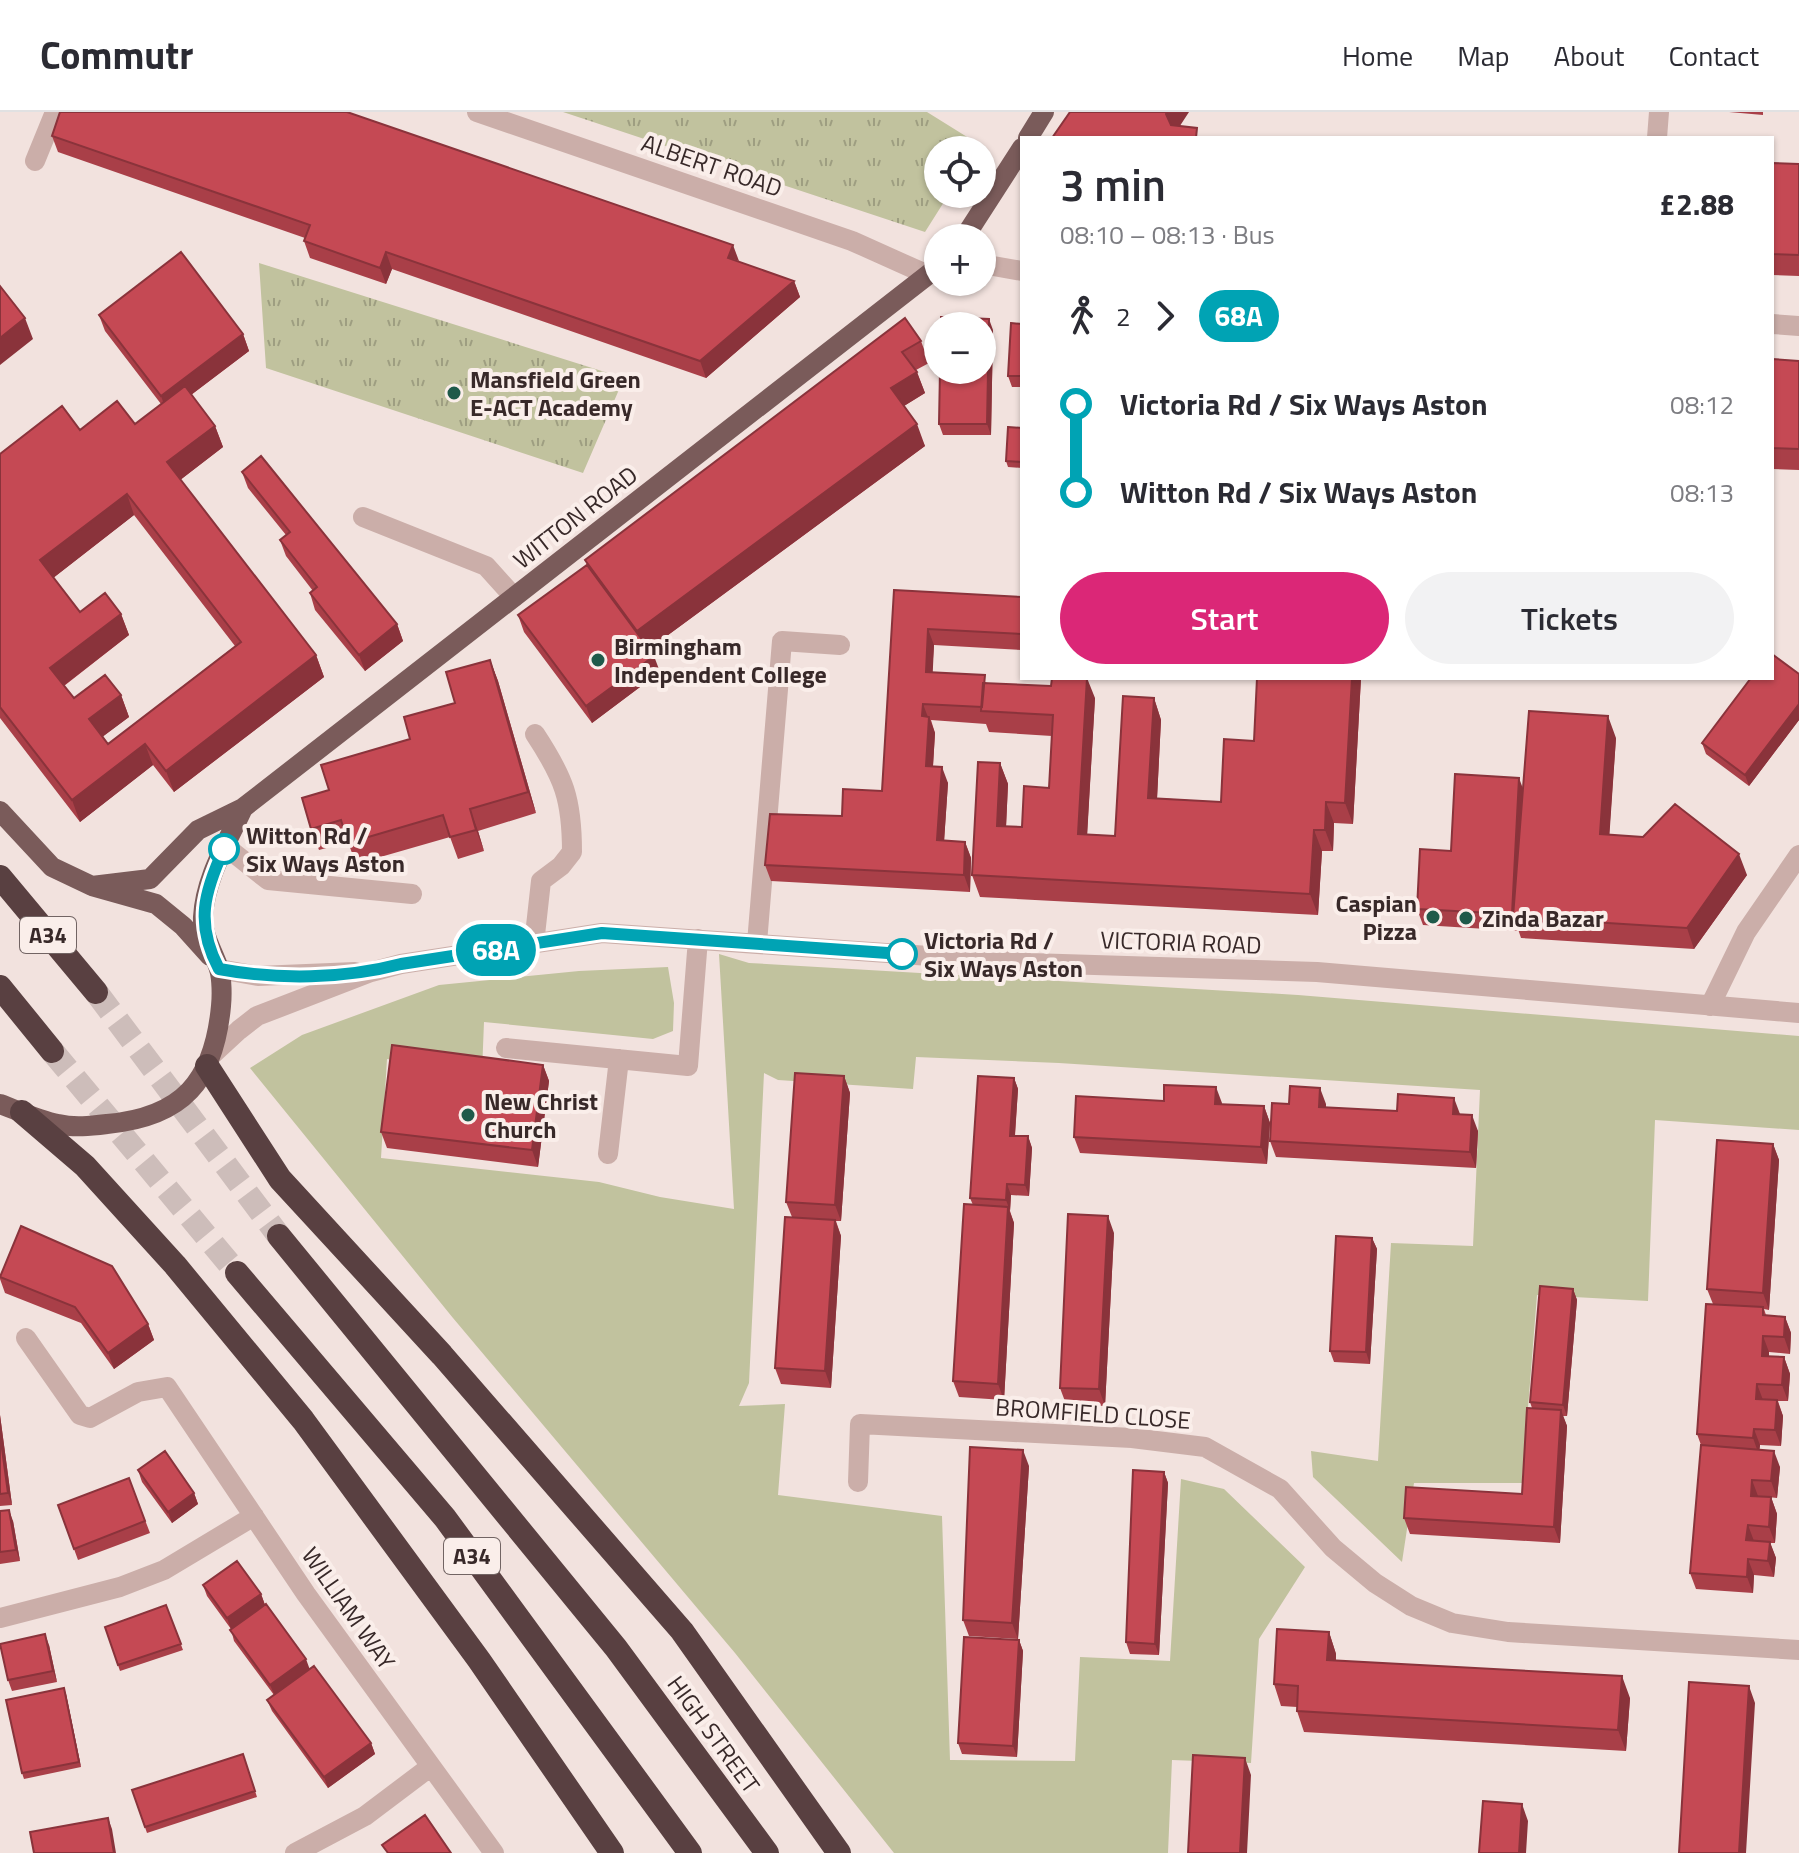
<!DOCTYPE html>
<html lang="en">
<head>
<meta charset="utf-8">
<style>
  :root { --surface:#fff; --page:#f2f2f3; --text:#2b2b33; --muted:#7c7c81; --line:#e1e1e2; --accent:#db2777 }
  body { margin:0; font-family:"Titillium Web",sans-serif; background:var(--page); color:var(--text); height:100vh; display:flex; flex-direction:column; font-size:30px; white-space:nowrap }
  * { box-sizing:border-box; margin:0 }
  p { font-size:26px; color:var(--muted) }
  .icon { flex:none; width:44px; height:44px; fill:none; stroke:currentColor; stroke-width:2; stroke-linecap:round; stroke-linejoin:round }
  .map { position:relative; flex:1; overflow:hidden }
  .side { position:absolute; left:1020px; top:24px; width:754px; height:544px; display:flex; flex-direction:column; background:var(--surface); border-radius:0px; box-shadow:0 2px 6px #0004 }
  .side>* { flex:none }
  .badge { padding:0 16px; border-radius:26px; font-size:28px; line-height:52px }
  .tools { position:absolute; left:924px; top:24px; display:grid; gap:16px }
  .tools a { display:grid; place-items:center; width:72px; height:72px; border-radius:50%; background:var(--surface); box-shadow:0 2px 6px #0004; font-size:40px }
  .map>.badge { position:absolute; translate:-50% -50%; box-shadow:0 0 0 4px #fff }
  .legs { display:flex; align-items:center; gap:12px; height:88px; padding:0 40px; font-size:26px }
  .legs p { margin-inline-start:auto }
  .summary { display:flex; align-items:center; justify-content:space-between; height:136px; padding:0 40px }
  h1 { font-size:44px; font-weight:600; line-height:60px }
  .primary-button { display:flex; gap:16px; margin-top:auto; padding:16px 40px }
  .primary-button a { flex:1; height:92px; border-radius:48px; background:var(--accent); color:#fff; font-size:32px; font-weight:600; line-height:92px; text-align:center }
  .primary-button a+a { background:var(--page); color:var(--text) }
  ul { padding:0 40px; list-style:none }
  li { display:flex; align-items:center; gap:28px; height:88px; font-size:30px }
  li i { display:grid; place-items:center; width:12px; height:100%; margin:0 10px; background:currentColor }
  li i::after { content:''; width:20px; height:20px; margin:-10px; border:6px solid; border-radius:50%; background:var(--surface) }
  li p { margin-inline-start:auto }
  li:first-child i { background:linear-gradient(#0000 50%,currentColor 0) }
  li:last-child i { background:linear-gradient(currentColor 50%,#0000 0) }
  header { display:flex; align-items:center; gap:48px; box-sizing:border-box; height:112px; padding:0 40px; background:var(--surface); border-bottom:2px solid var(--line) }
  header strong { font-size:38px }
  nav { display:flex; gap:44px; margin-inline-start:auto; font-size:28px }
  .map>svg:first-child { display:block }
</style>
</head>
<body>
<header>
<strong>Commutr</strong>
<nav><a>Home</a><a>Map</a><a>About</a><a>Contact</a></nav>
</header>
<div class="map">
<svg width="1799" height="1741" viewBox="0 0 1799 1741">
  <defs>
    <pattern id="park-tufts" width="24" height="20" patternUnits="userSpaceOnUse" patternTransform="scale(2)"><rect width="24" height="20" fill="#c1c29e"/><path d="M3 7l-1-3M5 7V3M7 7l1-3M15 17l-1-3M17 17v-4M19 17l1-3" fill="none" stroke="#9e9e81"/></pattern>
  </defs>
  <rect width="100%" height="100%" fill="#f2e2de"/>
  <path fill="#c1c29e" d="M719 842 749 851 1298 883 1799 924V1018L1655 1008 1648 1189 1537 1183 1522 1371H1414L1402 1450 1313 1365 1311 1339 1378 1349 1391 1131 1473 1134 1480 978 1059 951 916 945 913 977 778 968 764 961 749 1271 739 1294 785 1292 778 1383 942 1404 950 1648 1075 1649 1080 1545 1170 1549 1181 1367 1224 1377 1305 1455 1259 1527 1251 1651 1172 1648 1168 1741H894L735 1541 453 1206 250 956 302 923 439 873 579 859 668 855 674 891 673 919 653 927 484 910 482 960 387 947 381 1046 599 1070 660 1085 734 1097Z"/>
  <path fill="url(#park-tufts)" d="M563 0H927L980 33 976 38H938V82H949L925 120Z
    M259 151 624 266 583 361 266 256Z"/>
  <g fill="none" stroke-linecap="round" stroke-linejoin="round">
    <path stroke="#cdbdba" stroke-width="24" stroke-dasharray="24 12" stroke-linecap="butt" d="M96 880 279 1124
      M52 939 237 1161"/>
    <path stroke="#cbaea9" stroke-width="20" d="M477 0 852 129 928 163
      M1657 26 1659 0
      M35 49 55 0
      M982 152 1022 159
      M1772 212 1799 214
      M363 405 486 454 514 485
      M225 734 268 768 412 782
      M757 831 782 529 840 533
      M534 832 541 769 561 754 572 740C572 687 564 666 535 622
      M219 857 258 864 355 860
      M1710 894 1746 820 1799 743
      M506 936 688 954 698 827
      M213 942 239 918 257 904 371 860 401 852 602 821 1030 851 1317 860 1799 901
      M608 1042 619 947
      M26 1226 80 1303 90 1306 138 1280 167 1275 306 1482 494 1741
      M858 1370 860 1312 1132 1326 1205 1335 1280 1377 1333 1436 1375 1471 1411 1494 1452 1511 1508 1520 1799 1538
      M0 1506 120 1475 164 1458 254 1404
      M295 1741 365 1704 430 1655"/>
    <path stroke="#7a5b5a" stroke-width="20" d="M1028 26 1044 0
      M964 126 1022 36
      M0 699 52 755 92 774 156 792 183 814 210 844
      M92 774 150 767 198 718 243 696 938 155
      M0 992C19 999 38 1008 58 1012 74 1016 91 1014 107 1012 183 1005 214 969 221 894 222 884 222 867 219 857 214 841 202 823 203 805 205 766 227 731 243 696"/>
    <path stroke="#594041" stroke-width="24" d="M0 765 96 880
      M0 875 52 939
      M207 954 280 1067 442 1243 682 1519 839 1741
      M22 1000 85 1054 175 1153 303 1308 479 1548 612 1741
      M279 1124 616 1536 767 1741
      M237 1161 445 1406 690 1741"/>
  </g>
  <path fill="#a93f48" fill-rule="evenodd" d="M1729 0H1763V3Z
    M52 24 739 150 794 169 800 185 706 266 392 157 386 172 310 146 304 129 305 126 58 40Z
    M1772 51 1799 52V164L1772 163Z
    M99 203 243 222 249 239 191 283 215 314 223 335 180 368 316 543 324 565 174 680 153 653 80 710 0 606V342L80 318 135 312 161 292 105 219ZM134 403 235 534 108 632 103 624 129 605 121 583 74 586 64 574 129 523 121 502 80 500 53 466Z
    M905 206 921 229 929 251 916 258 925 281 904 294 925 334 649 537 660 560 592 611 524 520 518 503 587 453 585 448Z
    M1022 212V275H1012L1008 264Z
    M993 218 991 323H943L939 312Z
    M1772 247 1799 249V358L1772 357Z
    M1022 316V356L1008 355 1006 349Z
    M242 360 397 512 403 529 365 559 315 498 310 481 313 479 286 444 280 428 286 423 248 376Z
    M894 478 1022 485V538L934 533 932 560 988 571 1095 586 1087 722 1115 724 1154 586 1161 608 1157 686 1221 690 1254 629 1361 566 1353 712 1334 711 1333 739H1322L1318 803 980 785 972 763 1000 651 1008 672 1006 715H1022L1049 676 1052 624 989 620 986 612 931 608 935 621 933 654 948 671 944 729 965 730 971 746 970 780 771 769 765 753 882 679Z
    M490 548 498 569 536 701 478 719 484 739 458 747 450 725 356 752 348 730 319 738 311 717 329 678 410 627 455 591Z
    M1799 562V608L1749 674 1706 642 1702 631Z
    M1616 626 1609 723 1747 763 1694 837 1521 826 1518 817V819L1423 813 1417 797 1451 739 1523 677Z
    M543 953 549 969 538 1055 387 1036 381 1020Z
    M844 964 850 981 841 1109H836L841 1124 831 1276 781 1272 775 1256 792 1105 786 1090Z
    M1014 966 1018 977 1015 1024H1028L1032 1036 1029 1084 1011 1083 1010 1099 1014 1111 1004 1288 959 1285 953 1269 973 1093 970 1086Z
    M1222 992 1264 994 1270 1011 1267 1052 1080 1041 1074 1025Z
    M1289 992H1326V995L1460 1003 1478 1019 1476 1056 1276 1045 1270 1029Z
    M1773 1032 1779 1048 1769 1198 1764 1197 1766 1203 1785 1205 1791 1221 1790 1242 1769 1240V1244L1784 1245 1790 1262 1788 1289H1778L1783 1304 1781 1334 1760 1333 1759 1338 1780 1355 1777 1386 1768 1385H1771L1777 1402 1775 1431H1770L1776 1446 1774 1465 1754 1463 1753 1481 1696 1477 1690 1461 1701 1333 1697 1322 1713 1192 1707 1177Z
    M1114 1121 1105 1294 1066 1292 1060 1276Z
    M1372 1126 1377 1137 1370 1252 1334 1250 1330 1239Z
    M0 1162 148 1212 154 1228 114 1257 81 1211 5 1181 0 1167Z
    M1573 1177 1577 1188 1567 1304H1563L1567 1314 1560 1431 1410 1422 1404 1406 1522 1382 1532 1296 1530 1290Z
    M0 1303 12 1393 0 1394Z
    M1029 1354 1018 1527 969 1524 963 1508Z
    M138 1358 194 1381 198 1392 172 1411 142 1370Z
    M1164 1360 1168 1371 1159 1543 1130 1542 1126 1530Z
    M129 1366 150 1421 78 1448 58 1393Z
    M0 1399 13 1409 20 1449 0 1452Z
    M203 1473 261 1482 265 1493 309 1557 371 1631 375 1642 328 1676 272 1599 267 1588 274 1583 234 1529 231 1517 207 1484Z
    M166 1493 183 1538 120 1559 105 1515Z
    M1329 1520 1336 1542V1548L1630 1586 1626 1639 1304 1620 1297 1599V1595L1281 1594 1274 1572Z
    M1019 1528 1023 1539 1017 1645 962 1642 958 1631Z
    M49 1533 57 1570 12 1579 8 1568Z
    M66 1582 81 1655 24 1667 22 1661Z
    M243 1642 257 1685 147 1721 132 1678Z"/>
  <path fill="#8a333b" d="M1167 0H1189L1174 23 1166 2Z
    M733 133 739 149 728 146Z
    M386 140 392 157 386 172 380 156Z
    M794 169 800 185 706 266 700 249Z
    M25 206 33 227 0 253V226Z
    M989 207 993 218 991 323 987 312Z
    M243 222 249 239 167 301 161 284Z
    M917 260 925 281 899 297 891 276Z
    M917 312 925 334 645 540 637 519Z
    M215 314 223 335 175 372 167 350Z
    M127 382 134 403 48 470 40 448Z
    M121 502 129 523 58 578 50 556Z
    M397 512 403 529 365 559 359 543Z
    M928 517 934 533 932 576 926 560Z
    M316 543 324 565 174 680 166 659Z
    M654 544 660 560 592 611 586 594Z
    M490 548 498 569 536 701 528 680Z
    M1087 566 1095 586 1086 743 1078 722Z
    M1352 566H1361L1353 712 1345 691Z
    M121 583 129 605 97 629 89 607Z
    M1154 586 1161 608 1156 707 1148 686Z
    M923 592 929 608 922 604Z
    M1799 592V608L1749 674 1745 663Z
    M1608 604 1616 626 1608 744 1600 722Z
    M929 605 935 621 932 670 926 654Z
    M145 632 153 653 80 710 72 688Z
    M1000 651 1008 672 1005 736 997 714Z
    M942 655 948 671 943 745 937 728Z
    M1519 666 1525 682 1513 805 1518 819 1512 802Z
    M1326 690 1334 711 1333 739 1325 718Z
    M470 697 478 719 484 739 476 718Z
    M1314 718 1322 739 1318 803 1310 782Z
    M965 730 971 746 970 780 964 763Z
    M1739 742 1747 763 1694 837 1687 816Z
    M543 953 549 969 538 1055 532 1038Z
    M844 964 850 981 841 1109 835 1093Z
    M1014 966 1018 977 1014 1035 1010 1024Z
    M1216 975 1222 991 1221 1008 1215 992Z
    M1320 976 1326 992 1325 1011 1319 995Z
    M1454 986 1460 1002H1453Z
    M1264 994 1270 1011 1267 1052 1261 1035Z
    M1472 1003 1478 1019 1476 1056 1470 1040Z
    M1028 1024 1032 1036 1029 1084 1025 1073Z
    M1773 1032 1779 1048 1769 1198 1763 1181Z
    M1007 1072 1011 1083 1010 1099 1006 1088Z
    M1008 1095 1014 1111 1004 1288 998 1272Z
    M1108 1104 1114 1121 1105 1294 1099 1277Z
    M835 1108 841 1124 831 1276 825 1259Z
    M1372 1126 1377 1137 1370 1252 1366 1240Z
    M1573 1177 1577 1188 1567 1304 1563 1293Z
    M1785 1205 1791 1221 1790 1242 1784 1225Z
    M148 1212 154 1228 114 1257 108 1241Z
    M1763 1224 1769 1240 1768 1260 1762 1244Z
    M1784 1245 1790 1262 1788 1289 1782 1273Z
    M1757 1272 1763 1288 1756 1287Z
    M1777 1288 1783 1304 1781 1334 1775 1318Z
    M1561 1298 1567 1314 1560 1431 1554 1415Z
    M0 1303 12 1393 8 1381 0 1322Z
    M1754 1317 1760 1333 1759 1343 1753 1326Z
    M1023 1338 1029 1354 1018 1527 1012 1511Z
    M1774 1339 1780 1355 1777 1386 1771 1369Z
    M1164 1360 1168 1371 1159 1543 1155 1532Z
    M1752 1368 1758 1384H1751Z
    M194 1381 198 1392 172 1411 168 1400Z
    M1771 1385 1777 1402 1775 1431 1769 1415Z
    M9 1398 13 1409 20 1449 16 1438Z
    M1748 1413 1754 1429 1746 1428Z
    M1770 1430 1776 1446 1774 1465 1768 1449Z
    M1748 1447 1754 1463 1753 1481 1747 1465Z
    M261 1482 265 1493 231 1517 227 1506Z
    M1329 1520 1336 1542 1335 1569 1327 1548Z
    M45 1522 49 1533 57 1570 53 1559Z
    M1019 1528 1023 1539 1017 1645 1013 1634Z
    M306 1547 310 1558 275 1584 270 1573Z
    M1622 1564 1630 1586 1626 1639 1618 1618Z
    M1749 1574 1755 1591 1746 1741H1739Z
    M64 1576 66 1582 81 1655 79 1650Z
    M371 1631 375 1642 328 1676 324 1665Z
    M1245 1646 1251 1663 1247 1741H1240Z
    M1522 1692 1528 1709 1526 1741H1519Z
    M108 1706 112 1717 116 1741H114Z"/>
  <path fill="#c54954" stroke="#8a333b" stroke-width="2" fill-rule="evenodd" d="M60 0H347L733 133 728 146 794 169 700 249 386 140 380 156 304 129 310 113 52 24Z
    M1070 0H1167L1166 2 1171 13 1197 16 1196 26H1052Z
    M1772 51 1799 52V143L1772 142Z
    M181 140 243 222 161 284 99 203Z
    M0 174 25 206 0 226Z
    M941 205 989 207 987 312H939L940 258H982V214H941Z
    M905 206 921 229 902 240 917 260 891 276 917 312 637 519 585 448Z
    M1011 211 1022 212V264H1008Z
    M1772 247 1799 249V337L1772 336Z
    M185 274 215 314 167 350 316 543 166 659 145 632 72 688 0 595V342L62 294 80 318 117 289 135 312ZM127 382 241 530 108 632 89 607 121 583 105 563 74 586 50 556 121 502 105 481 80 500 40 448Z
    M1008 315 1022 316V350L1006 349Z
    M261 344 397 512 359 543 310 481 317 475 280 428 290 420 242 360Z
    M587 453 654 544 586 594 518 503Z
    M894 478 1022 485V522L928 517 926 560 985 563 982 595 923 592 922 604 929 605 926 654 942 655 937 728 965 730 964 763 765 753 770 702 842 704 843 677 882 679Z
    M1772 542 1799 562V592L1745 663 1702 631 1751 566H1772Z
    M490 548 528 680 470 697 476 718 450 725 443 703 348 731 341 708 311 717 302 686 329 678 321 653 410 627 404 605 455 591 446 560Z
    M1052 566H1087L1078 722 1115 724 1123 584 1154 586 1148 686 1221 690 1224 627 1254 629 1257 566H1352L1345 691 1326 690 1325 718H1314L1310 782 972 763 978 650 1000 651 997 714 1022 715 1024 674 1049 676 1053 603 981 599 983 571 1051 574Z
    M1529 599 1608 604 1600 722 1643 725 1675 692 1739 742 1687 816 1513 805Z
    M1455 662 1519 666 1512 802 1417 797 1420 737 1451 739Z
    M392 933 543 953 532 1038 381 1020Z
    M795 961 844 964 835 1093 786 1090Z
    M978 964 1014 966 1010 1024H1028L1025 1073 1007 1072 1006 1088 970 1086Z
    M1164 973 1216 975 1215 992 1264 994 1261 1035 1074 1025 1076 984 1164 989Z
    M1290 974 1320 976 1319 995 1397 999 1398 982 1454 986 1453 1002 1472 1003 1470 1040 1270 1029 1272 991 1289 992Z
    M1717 1028 1773 1032 1763 1181 1707 1177Z
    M964 1092 1008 1095 998 1272 953 1269Z
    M1068 1102 1108 1104 1099 1277 1060 1276Z
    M785 1105 835 1108 825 1259 775 1256Z
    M21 1114 112 1154 148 1212 108 1241 75 1195 0 1165Z
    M1336 1124 1372 1126 1366 1240 1330 1239Z
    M1540 1174 1573 1177 1563 1293 1530 1290Z
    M1706 1192 1763 1195V1203L1785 1205 1784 1225 1763 1224 1762 1244 1784 1245 1782 1273 1757 1272 1756 1287 1777 1288 1775 1318 1754 1317 1753 1326 1697 1322Z
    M1527 1296 1561 1298 1554 1415 1404 1406 1406 1375 1522 1382Z
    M0 1322 8 1381 0 1382Z
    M1701 1333 1774 1339 1771 1369 1752 1368 1751 1384 1771 1385 1769 1415 1748 1413 1746 1428 1770 1430 1768 1449 1748 1447 1747 1465 1690 1461Z
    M970 1335 1023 1338 1012 1511 963 1508Z
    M165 1339 194 1381 168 1400 138 1358Z
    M1133 1358 1164 1360 1155 1532 1126 1530Z
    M129 1366 145 1409 74 1437 58 1393Z
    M9 1398 16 1438 0 1440V1399Z
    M237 1449 261 1482 227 1506 203 1473Z
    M266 1492 306 1547 270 1573 230 1518Z
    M166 1493 181 1532 118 1553 105 1515Z
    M1277 1517 1329 1520 1327 1548 1622 1564 1618 1618 1297 1599 1298 1574 1274 1572Z
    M45 1522 53 1559 8 1568 0 1532Z
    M964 1525 1019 1528 1013 1634 958 1631Z
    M314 1554 371 1631 324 1665 267 1588Z
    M1689 1570 1749 1574 1739 1741H1679Z
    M64 1576 79 1650 22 1661 6 1588Z
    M243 1642 255 1679 145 1715 132 1678Z
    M1193 1643 1245 1646 1240 1741H1188Z
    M1483 1689 1522 1692 1519 1741H1479Z
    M425 1703 451 1741H388L382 1733Z
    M108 1706 114 1741H34L30 1720Z"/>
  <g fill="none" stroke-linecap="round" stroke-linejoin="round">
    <defs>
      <path id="line-1" d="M224 737C204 780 195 812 219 857 278 868 344 867 401 852L602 821 902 842"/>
    </defs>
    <use href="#line-1" stroke="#fff" stroke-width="18"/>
    <use href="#line-1" stroke="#00a3b4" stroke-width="12"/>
  </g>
  <g fill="#1f5a4a" stroke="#faeeea" stroke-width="3">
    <circle cx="454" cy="281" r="8"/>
    <circle cx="598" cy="548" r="8"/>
    <circle cx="1433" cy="805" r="8"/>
    <circle cx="1466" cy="806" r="8"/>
    <circle cx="468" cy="1003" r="8"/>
  </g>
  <g fill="#fff" stroke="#00a3b4" stroke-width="4">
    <circle cx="224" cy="737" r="14"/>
    <circle cx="902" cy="842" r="14"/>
  </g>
  <g text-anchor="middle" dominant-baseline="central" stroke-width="8" stroke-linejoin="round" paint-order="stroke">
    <g fill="#faeeea" stroke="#726463" stroke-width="2">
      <rect x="20" y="805" width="56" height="36" rx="6"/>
      <rect x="444" y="1426" width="56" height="36" rx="6"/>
    </g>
    <g font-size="22" font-weight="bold" fill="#382929">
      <text x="48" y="823">A34</text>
      <text x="472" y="1444">A34</text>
    </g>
    <g font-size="24" fill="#382929" stroke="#faeeea">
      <text transform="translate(712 53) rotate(19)">ALBERT ROAD</text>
      <text transform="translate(575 405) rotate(-38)">WITTON ROAD</text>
      <text transform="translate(1181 830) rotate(2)">VICTORIA ROAD</text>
      <text transform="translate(1093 1301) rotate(4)">BROMFIELD CLOSE</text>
      <text transform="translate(349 1496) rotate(55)">WILLIAM WAY</text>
      <text transform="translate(714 1622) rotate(54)">HIGH STREET</text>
    </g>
    <g font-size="24" font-weight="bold" fill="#382929" stroke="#faeeea" text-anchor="start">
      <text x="470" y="267">Mansfield Green<tspan x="470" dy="28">E-ACT Academy</tspan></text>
      <text x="614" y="534">Birmingham<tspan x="614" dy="28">Independent College</tspan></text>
      <text x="1417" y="791" text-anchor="end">Caspian<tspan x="1417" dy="28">Pizza</tspan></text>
      <text x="1482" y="806">Zinda Bazar</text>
      <text x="484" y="989">New Christ<tspan x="484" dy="28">Church</tspan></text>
    </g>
    <g font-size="24" font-weight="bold" fill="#382929" stroke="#faeeea" text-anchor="start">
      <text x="246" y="723">Witton Rd /<tspan x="246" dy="28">Six Ways Aston</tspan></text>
      <text x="924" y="828">Victoria Rd /<tspan x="924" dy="28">Six Ways Aston</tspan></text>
    </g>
  </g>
</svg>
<div class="tools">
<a><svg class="icon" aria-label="locate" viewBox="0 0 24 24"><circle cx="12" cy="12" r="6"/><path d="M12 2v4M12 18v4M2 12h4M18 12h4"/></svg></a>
<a>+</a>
<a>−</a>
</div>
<b class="badge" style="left:496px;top:838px;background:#00a3b4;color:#fff">68A</b>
<section class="side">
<div class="summary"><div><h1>3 min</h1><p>08:10 – 08:13 · Bus</p></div><b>£2.88</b></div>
<div class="legs"><svg class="icon" aria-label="walk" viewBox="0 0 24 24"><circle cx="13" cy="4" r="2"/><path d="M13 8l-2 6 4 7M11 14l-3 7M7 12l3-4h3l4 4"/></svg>2<svg class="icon" aria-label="forward" viewBox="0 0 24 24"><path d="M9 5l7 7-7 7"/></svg><b class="badge" style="background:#00a3b4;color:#fff">68A</b></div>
<ul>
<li><i style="color:#00a3b4"></i><b>Victoria Rd / Six Ways Aston</b><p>08:12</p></li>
<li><i style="color:#00a3b4"></i><b>Witton Rd / Six Ways Aston</b><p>08:13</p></li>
</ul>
<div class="primary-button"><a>Start</a><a>Tickets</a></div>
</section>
</div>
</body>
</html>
